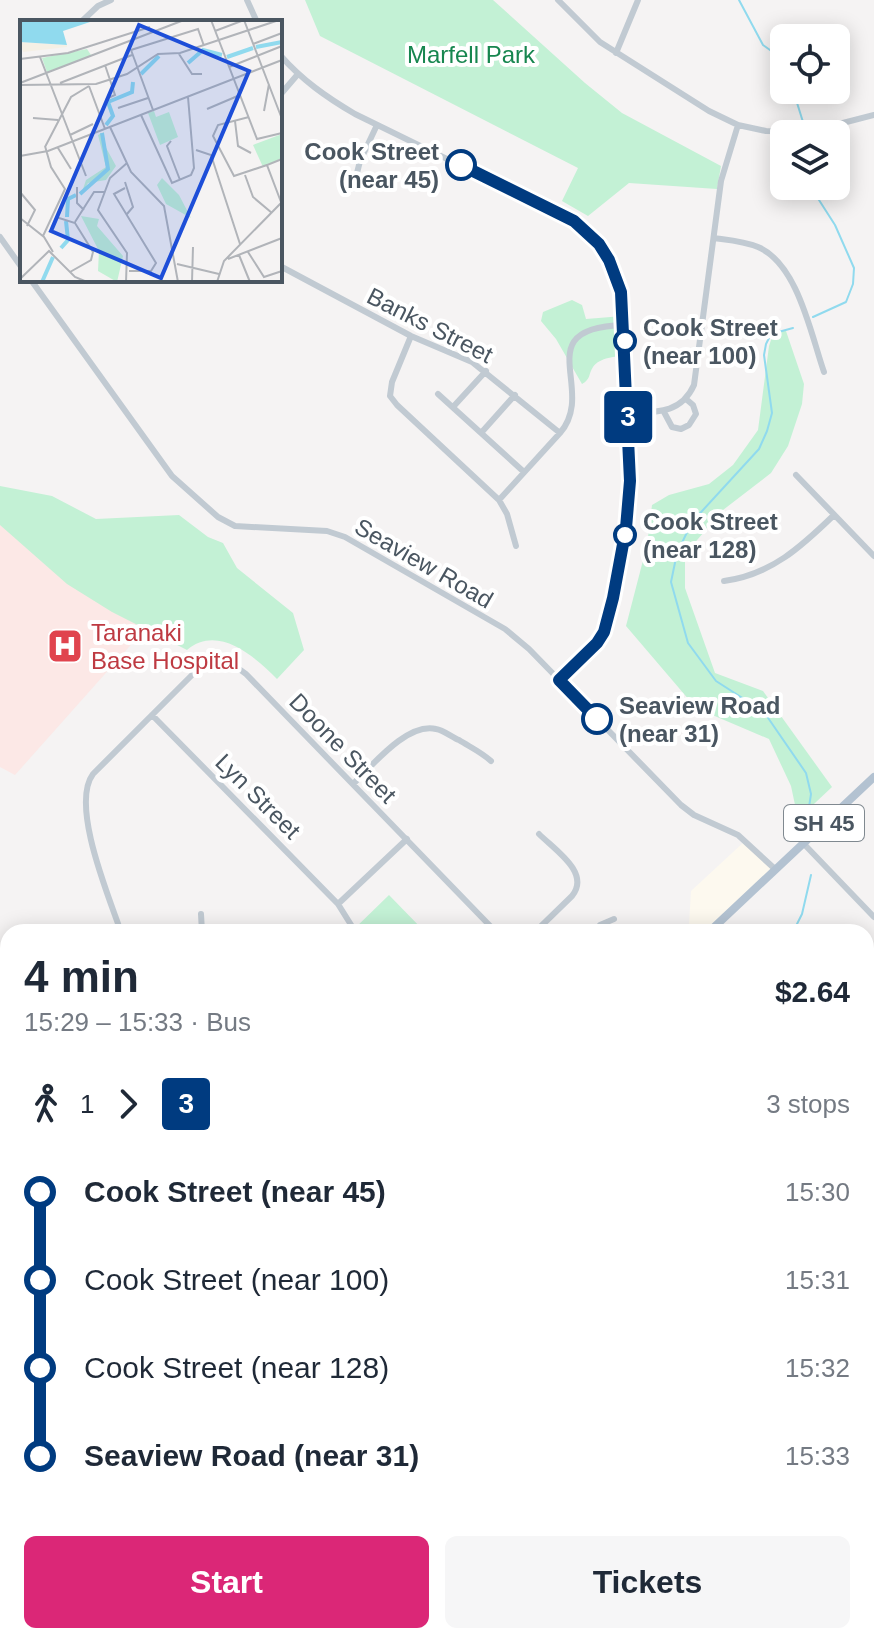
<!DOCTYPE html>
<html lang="en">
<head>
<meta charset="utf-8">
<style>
  :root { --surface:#fff; --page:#f6f6f7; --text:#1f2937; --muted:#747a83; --accent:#db2777 }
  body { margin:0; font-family:Helvetica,sans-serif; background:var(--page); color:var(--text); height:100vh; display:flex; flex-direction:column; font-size:30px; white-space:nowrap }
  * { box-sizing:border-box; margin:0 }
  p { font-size:26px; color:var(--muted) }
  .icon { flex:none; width:44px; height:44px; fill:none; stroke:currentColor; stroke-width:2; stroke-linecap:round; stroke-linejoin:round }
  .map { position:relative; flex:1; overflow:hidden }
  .details { position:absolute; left:0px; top:924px; width:874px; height:720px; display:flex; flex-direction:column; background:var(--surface); border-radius:24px 24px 0 0; box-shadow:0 4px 20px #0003 }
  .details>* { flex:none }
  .badge { padding:0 16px; border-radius:6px; font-size:28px; line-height:52px }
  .controls { position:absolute; left:770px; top:24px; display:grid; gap:16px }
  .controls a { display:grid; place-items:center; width:80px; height:80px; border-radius:12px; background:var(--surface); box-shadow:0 4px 20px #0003; font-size:40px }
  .map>.badge { position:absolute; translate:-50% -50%; box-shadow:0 0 0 4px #fff }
  .legs { display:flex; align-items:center; gap:12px; height:88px; padding:0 24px; font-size:26px }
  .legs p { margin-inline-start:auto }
  .overview { display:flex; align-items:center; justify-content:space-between; height:136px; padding:0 24px }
  h1 { font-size:44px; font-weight:600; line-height:60px }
  .button { display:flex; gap:16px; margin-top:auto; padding:16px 24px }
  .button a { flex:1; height:92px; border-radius:12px; background:var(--accent); color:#fff; font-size:32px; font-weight:600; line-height:92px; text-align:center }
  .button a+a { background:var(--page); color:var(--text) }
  ul { padding:0 24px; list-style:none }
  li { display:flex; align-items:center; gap:28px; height:88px; font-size:30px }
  li i { display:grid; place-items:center; width:12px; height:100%; margin:0 10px; background:currentColor }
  li i::after { content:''; width:20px; height:20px; margin:-10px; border:6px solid; border-radius:50%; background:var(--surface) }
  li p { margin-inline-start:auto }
  li:first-child i { background:linear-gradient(#0000 50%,currentColor 0) }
  li:last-child i { background:linear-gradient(currentColor 50%,#0000 0) }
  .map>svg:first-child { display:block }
</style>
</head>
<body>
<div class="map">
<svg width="874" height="1644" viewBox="0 0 874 1644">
  <rect width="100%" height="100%" fill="#f5f3f3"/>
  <path fill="#fdf9ef" d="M745 841 771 866V870L705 932H696L689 925 691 891Z"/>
  <path fill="#fce8e6" d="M0 514 145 629 15 775 0 767Z"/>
  <path fill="#c3f1d5" d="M305 0H493L585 83 622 113 721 166 717 189 629 183 588 216 562 201 578 168 320 36Z
    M572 300 582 305 586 319 623 316 626 355C616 357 600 357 593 367 588 375 591 379 582 384L556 339 541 321 543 312Z
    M774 331H786L804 384 802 404 788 446 771 473 723 510 685 554V588L715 673 763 691 832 787 798 819 791 786 769 739 696 708 626 626 647 545 652 505 669 495 709 484 733 465 758 430 769 346Z
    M0 486 52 496 96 519 179 515 208 537 223 543 237 568 293 613 304 650 277 679C254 656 218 624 187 650L112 612 67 584 0 525Z
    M389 895 425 932H351Z"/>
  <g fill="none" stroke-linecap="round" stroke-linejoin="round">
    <path stroke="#90daee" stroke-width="2" d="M739 0 763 45 784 60
      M793 90 803 122
      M810 186 835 225 854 268 853 284 846 302 813 317
      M793 328 771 334 766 344 764 355 772 413 767 431 759 449 692 522 677 553 671 582 688 643 716 681 764 712 806 773 811 794 809 807
      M793 932 802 914 811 875
      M289 1644 296 1639 309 1644
      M378 1644 379 1636"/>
    <defs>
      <path id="highway" d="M866 1231 874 1224
        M421 1644 430 1636"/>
    </defs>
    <use href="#highway" stroke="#7690ad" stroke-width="13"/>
    <path stroke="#c1cad2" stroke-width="6" d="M247 0 257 22
      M558 0 600 42 709 111 738 125 766 131 808 132 874 115
      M81 22 98 6 111 0
      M616 53 638 0
      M280 55C302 80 326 97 355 114L574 221 599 244 609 260 621 292 630 481 626 528 608 621 597 643 559 680
      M280 95 298 74
      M353 189 360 161 377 125
      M0 237 22 268
      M714 238C729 240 744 241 758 247 798 264 811 335 824 372
      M280 266 411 336 472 362 560 433 499 500
      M31 280 172 476 218 517 235 526 327 531 345 537 505 629 529 649 681 805 694 815 738 835 775 869
      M411 336 392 382 390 396 397 405 499 500 507 514 516 546
      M438 394 524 472
      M453 407 486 371
      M664 412 672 427 681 429 689 425 696 414 693 405 686 399
      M628 413C656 412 681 414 694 385L721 181 738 125
      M481 433 515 395
      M560 433C598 389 526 328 624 325
      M796 475 874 556
      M724 581C771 575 802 546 834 515
      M152 715 338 904 353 928 349 932
      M353 784C372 766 407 722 436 729 443 730 452 737 459 740 470 747 481 752 491 761
      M803 843 874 917
      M338 904 407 839
      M201 914 202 932
      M121 932C109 897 70 805 93 774L198 669C213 657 233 663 246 674L496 932
      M535 932 572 896C591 873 555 850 539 834
      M593 932 600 925 614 919
      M0 956 8 965
      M866 1060 874 1052
      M0 1082 8 1083
      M866 1150 874 1159
      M0 1228 8 1223
      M866 1387 874 1379
      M0 1444 8 1432
      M0 1470 8 1479
      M866 1574 874 1566
      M164 1636 172 1644
      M457 1636 465 1644
      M119 1644 127 1636
      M611 1644 623 1636
      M803 1644 810 1636"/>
    <path stroke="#b3c2d1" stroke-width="8" d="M709 932 874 777
      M0 1626 8 1618"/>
    <use href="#highway" stroke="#8ba5c1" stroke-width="9"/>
    <path stroke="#b5b8bd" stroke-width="2" d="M866 1525 874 1517
      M744 1644 752 1636"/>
  </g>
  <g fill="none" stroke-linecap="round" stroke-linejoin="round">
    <defs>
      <path id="line-1" d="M461 165 574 221 599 244 609 260 621 292 630 481 626 528 613 598 604 632 597 643 559 680 597 719"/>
    </defs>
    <use href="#line-1" stroke="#fff" stroke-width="18"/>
    <use href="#line-1" stroke="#003b80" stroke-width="12"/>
  </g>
  <defs>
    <symbol id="hospital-square" viewBox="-11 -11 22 22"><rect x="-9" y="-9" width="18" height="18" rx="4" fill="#e0444e" stroke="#fff"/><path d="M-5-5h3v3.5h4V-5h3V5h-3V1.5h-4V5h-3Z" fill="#fff"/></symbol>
  </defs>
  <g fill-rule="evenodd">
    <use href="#hospital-square" x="45" y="626" width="40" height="40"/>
  </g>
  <g fill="#fff" stroke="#003b80" stroke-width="4">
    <circle cx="461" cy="165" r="14"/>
    <circle cx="625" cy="341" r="10"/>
    <circle cx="625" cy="535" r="10"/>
    <circle cx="597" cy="719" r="14"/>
  </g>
  <g text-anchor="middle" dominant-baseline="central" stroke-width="8" stroke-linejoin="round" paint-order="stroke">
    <rect fill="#fff" stroke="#808990" stroke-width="2" x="784" y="805" width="80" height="36" rx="6"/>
    <g font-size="22" font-weight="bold" fill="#4a5661">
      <text x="824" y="823">SH 45</text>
    </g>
    <g font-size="24" fill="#17864f" stroke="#fff">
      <text x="471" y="54">Marfell Park</text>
    </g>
    <g font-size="24" font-weight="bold" fill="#4a5661" stroke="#fff" text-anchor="start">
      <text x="439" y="151" text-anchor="end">Cook Street<tspan x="439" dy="28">(near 45)</tspan></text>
      <text x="643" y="327">Cook Street<tspan x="643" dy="28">(near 100)</tspan></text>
      <text x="643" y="521">Cook Street<tspan x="643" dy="28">(near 128)</tspan></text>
      <text x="619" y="705">Seaview Road<tspan x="619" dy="28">(near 31)</tspan></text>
    </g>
    <g font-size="24" fill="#4a5661" stroke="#fff">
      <text transform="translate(430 325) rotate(27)">Banks Street</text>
      <text transform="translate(424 563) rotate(30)">Seaview Road</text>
      <text transform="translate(343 748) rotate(46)">Doone Street</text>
      <text transform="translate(258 796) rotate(45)">Lyn Street</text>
    </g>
    <g font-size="24" fill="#be3a42" stroke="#fff" text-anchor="start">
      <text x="91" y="632">Taranaki<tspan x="91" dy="28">Base Hospital</tspan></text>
    </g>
  </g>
  <g transform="translate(20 20)">
    <rect width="262" height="262" fill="#f5f3f3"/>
    <path d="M94 27 27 52 22 38 67 29 71 35ZM134 91 136 97 149 92 158 117 140 125 128 93ZM84 112V124L96 146 86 160 68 163 61 175 66 160 86 147 78 115ZM262 114V138L243 147 233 125ZM142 158 159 175 171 198 146 184 137 165ZM61 196 79 199 77 206 103 236 97 262 78 251 79 231Z" fill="#c3f1d5"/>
    <path d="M0 22 47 25V27L3 32Z" fill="#f5f0e5"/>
    <path d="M0 0H76L43 11 47 25 0 22Z" fill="#90daee"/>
    <path fill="none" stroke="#90daee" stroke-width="4" d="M236 27 262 22M207 37 233 28M168 43 183 30 202 35M121 54 139 36M86 105 93 96 88 82 112 72 113 62M60 174 88 149 82 113M47 197 48 179 56 175M41 228 48 220 46 201M22 262 33 237"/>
    <path fill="none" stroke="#b1b4b9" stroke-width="2" d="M191 0 237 119 262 113M195 11 224 0 262 99M233 24 262 13M159 34 172 54H182M20 37 66 156M0 39 48 33 130 7M85 45 95 75 86 79M209 47 262 26M0 63 164 0M40 63 112 35M0 65 76 64 107 54 138 34 160 33 259 0M69 66 85 109M98 88 128 78M187 89 220 75M133 90 111 30 178 9 184 26M244 91 249 64M121 95 152 163 171 155 174 148 168 77M229 97 198 105 193 116 214 156 247 145M13 98 38 100M215 101 218 126 231 133M90 107 111 152 144 186 158 262M50 115 73 104M151 121 147 126 160 160M25 127 51 77 69 66M38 128 51 149M176 130 191 135 220 224M0 136 28 131 262 40M225 155 233 177 252 193M105 162 113 187 107 194M57 167V183L64 190M105 168 94 174 136 243 131 251H109M0 172 15 190 7 206M261 182 247 145 262 139M36 197 55 203 73 232 71 240 50 252M0 198 24 217 33 232M55 202 74 172H84M23 216 45 169 31 147 25 126M228 232 244 257 262 251M219 235 230 262M208 239 262 218M157 244 199 254M0 259 29 231 55 257 67 262M106 262 107 233 78 190 90 158 107 143M172 262 173 227M197 262 204 241 261 183"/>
    <path fill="#1d4ed8" fill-opacity="0.15" stroke="#1d4ed8" stroke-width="4" d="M119 5 229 51 141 258 31 211Z"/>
    <rect width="262" height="262" fill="none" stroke="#4a5661" stroke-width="4"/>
  </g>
</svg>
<div class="controls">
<a><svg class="icon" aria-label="locate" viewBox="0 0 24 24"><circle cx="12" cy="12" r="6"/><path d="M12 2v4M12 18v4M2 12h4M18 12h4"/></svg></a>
<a><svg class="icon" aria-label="layers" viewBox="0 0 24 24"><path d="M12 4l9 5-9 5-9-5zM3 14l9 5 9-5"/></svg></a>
</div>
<b class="badge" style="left:628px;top:417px;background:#003b80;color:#fff">3</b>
<section class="details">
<div class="overview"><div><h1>4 min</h1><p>15:29 – 15:33 · Bus</p></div><b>$2.64</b></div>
<div class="legs"><svg class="icon" aria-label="walk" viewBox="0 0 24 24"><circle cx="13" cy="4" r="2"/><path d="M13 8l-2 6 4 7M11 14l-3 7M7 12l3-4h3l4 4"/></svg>1<svg class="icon" aria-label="forward" viewBox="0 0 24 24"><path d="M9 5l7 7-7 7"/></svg><b class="badge" style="background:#003b80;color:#fff">3</b><p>3 stops</p></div>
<ul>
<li><i style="color:#003b80"></i><b>Cook Street (near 45)</b><p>15:30</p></li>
<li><i style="color:#003b80"></i><span>Cook Street (near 100)</span><p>15:31</p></li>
<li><i style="color:#003b80"></i><span>Cook Street (near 128)</span><p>15:32</p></li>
<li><i style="color:#003b80"></i><b>Seaview Road (near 31)</b><p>15:33</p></li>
</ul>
<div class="button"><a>Start</a><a>Tickets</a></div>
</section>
</div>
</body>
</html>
